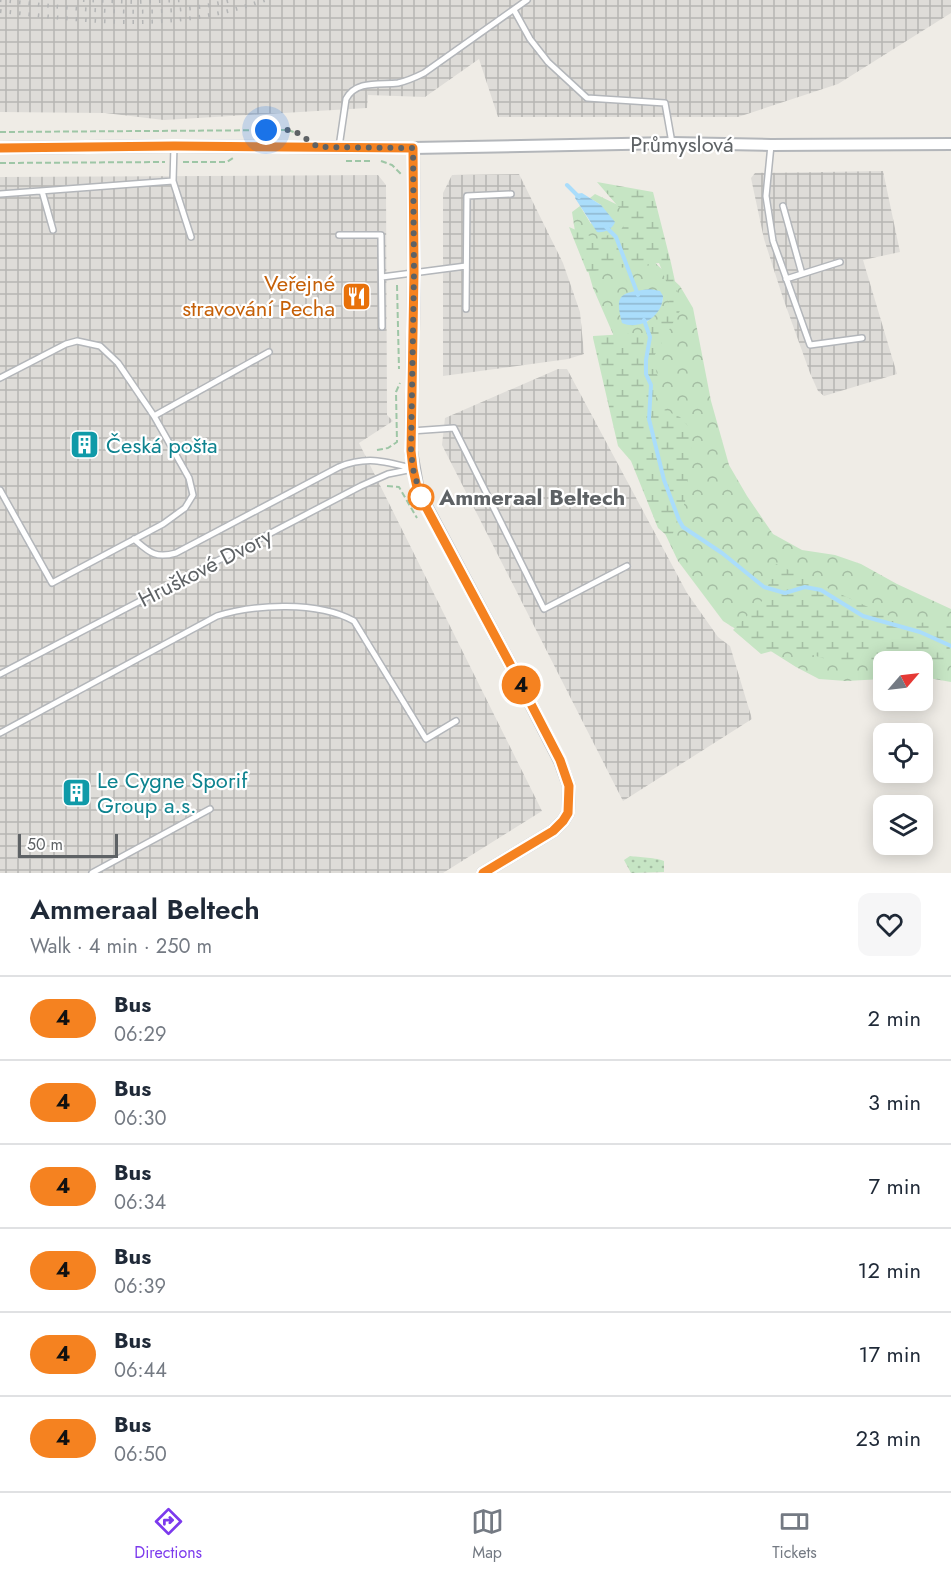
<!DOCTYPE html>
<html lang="en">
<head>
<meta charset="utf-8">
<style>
  :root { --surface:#fff; --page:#f6f6f7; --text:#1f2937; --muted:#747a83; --line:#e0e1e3; --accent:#7c3aed }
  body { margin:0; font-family:Jost,sans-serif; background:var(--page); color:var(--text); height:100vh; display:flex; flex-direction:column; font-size:22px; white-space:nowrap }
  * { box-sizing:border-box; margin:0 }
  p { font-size:20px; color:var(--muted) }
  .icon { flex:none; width:33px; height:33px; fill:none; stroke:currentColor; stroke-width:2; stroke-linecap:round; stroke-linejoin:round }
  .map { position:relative; height:873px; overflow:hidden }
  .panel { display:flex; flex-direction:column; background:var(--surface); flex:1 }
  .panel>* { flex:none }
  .badge { padding:0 12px; border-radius:20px; font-size:21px; line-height:39px }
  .needle { width:39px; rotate:62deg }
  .controls { position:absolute; left:873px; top:651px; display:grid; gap:12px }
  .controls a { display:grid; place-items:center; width:60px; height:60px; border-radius:12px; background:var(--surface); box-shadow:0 3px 15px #0003; font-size:30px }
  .scale { position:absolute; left:18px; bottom:15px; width:100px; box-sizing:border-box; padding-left:6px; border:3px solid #5e6265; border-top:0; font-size:16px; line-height:21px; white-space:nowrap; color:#5e6265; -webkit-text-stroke:4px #fff; paint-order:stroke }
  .you { position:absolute; width:30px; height:30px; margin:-15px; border:4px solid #fff; border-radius:50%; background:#1a73e8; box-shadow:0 0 0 9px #1a73e833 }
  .map>.badge { position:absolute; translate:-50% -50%; box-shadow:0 0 0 3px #fff }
  .round { display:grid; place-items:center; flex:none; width:63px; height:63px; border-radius:12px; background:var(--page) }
  .summary { display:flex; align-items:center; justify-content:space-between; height:102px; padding:0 30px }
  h1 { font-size:28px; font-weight:600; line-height:45px }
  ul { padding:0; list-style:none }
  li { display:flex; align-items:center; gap:18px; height:84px; padding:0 30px; border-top:2px solid var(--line) }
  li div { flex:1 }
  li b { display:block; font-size:22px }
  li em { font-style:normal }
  li .badge { min-width:66px; font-weight:700; text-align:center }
  .menu { display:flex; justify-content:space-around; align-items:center; height:84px; border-top:2px solid var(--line); background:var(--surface); font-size:16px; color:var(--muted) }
  .menu a { display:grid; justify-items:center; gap:3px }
  .menu .active { color:var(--accent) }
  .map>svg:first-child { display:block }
</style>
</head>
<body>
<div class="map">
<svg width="951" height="873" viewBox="0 0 951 873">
  <defs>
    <pattern id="industrial-grid" width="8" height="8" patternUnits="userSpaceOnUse" patternTransform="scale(1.5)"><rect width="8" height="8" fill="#dedcd8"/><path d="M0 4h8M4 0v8" fill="none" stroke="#b7b6b3"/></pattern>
    <pattern id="green-dots" width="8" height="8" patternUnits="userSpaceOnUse" patternTransform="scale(1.5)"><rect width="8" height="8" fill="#c6e5c4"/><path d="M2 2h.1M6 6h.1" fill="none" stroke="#a4bda3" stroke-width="1.8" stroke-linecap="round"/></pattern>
    <pattern id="forest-crowns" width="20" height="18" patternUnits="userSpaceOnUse" patternTransform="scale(1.5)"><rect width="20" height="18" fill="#c6e5c4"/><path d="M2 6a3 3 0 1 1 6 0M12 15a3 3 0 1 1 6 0" fill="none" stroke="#a4bda3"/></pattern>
    <pattern id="wetland-marsh" width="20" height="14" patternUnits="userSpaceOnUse" patternTransform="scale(1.5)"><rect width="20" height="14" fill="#c6e5c4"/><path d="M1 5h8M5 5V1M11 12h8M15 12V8" fill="none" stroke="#a4bda3"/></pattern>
    <pattern id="water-rules" width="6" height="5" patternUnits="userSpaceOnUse" patternTransform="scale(1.5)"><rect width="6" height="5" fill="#aaddfb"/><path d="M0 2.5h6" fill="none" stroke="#8eb7cf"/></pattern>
  </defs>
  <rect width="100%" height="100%" fill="#efece6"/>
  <path fill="url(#industrial-grid)" d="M0 0H951V13L838 84 738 117H498L479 59 425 97 368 95 367 108 164 120 105 113 0 112Z
    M883 171 900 252 863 260 897 374 824 396 818 391 810 373 783 298 764 239 751 178 755 173Z
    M519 174 563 263 580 312 584 354 568 359 443 376V193L452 175Z
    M378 175 386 185 387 415 393 421 359 443 542 811 443 873H0V177Z
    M558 369H567L687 593 718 637 730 646 752 719 623 801 442 445 445 418Z"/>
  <path fill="url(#green-dots)" d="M630 856C638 857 658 858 664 861V872L631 873 624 860Z"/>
  <path fill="url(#forest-crowns)" fill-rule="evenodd" d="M595 194 620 206 652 260 680 286 693 308 711 401 729 465 747 496 773 534 802 550 835 555 861 564 897 584 951 609V682L923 677 922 662H884L883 679 846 681 819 679 796 667 723 621 678 561 642 485 613 334 593 288 583 253 576 238 572 212 580 206 591 224 601 205 590 198ZM650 289 663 296C663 309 653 315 645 324L624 295Z"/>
  <path fill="url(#wetland-marsh)" d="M597 182 653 192 671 263 681 309 653 358 658 378 655 406 680 417 690 428 692 440 685 502 671 539 658 528 631 461 618 446 593 338V336L643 333C675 306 675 302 659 263L587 272 569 227 597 239 620 231 627 221 622 211Z
    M776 564 881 613 914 624 939 620 951 623V646L942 664 923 666 922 662 829 660 787 647 761 654 733 630 763 600Z"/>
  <path fill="url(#water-rules)" d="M582 193 601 205 615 222C612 230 604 233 597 232L575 198 576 194Z
    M650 289 660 291 663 296C663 316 640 331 622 323 614 293 621 293 650 289Z"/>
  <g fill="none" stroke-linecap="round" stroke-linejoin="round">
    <path stroke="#aaddfb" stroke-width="4" d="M567 185 579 197
      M606 227 616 237 638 295
      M644 320 650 337 646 360V374L651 385 649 419 664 480 679 520 683 527 722 553 764 587 785 593 805 587 821 590 863 616 920 632 951 646"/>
    <defs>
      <path id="service" d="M514 10 530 39 548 62 587 98 665 103 672 143
        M771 145 766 196 773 241 810 345 862 338
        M339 147 346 99C356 80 380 85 398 83 407 81 416 77 424 73L527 0
        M173 181 191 237
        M42 191 53 230
        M0 194 173 181 174 146
        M783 206 802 274
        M339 235H381L382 327
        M382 277 466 266
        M786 279 840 262
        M466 309 467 196 511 194
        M0 378 66 344 77 341 100 346 118 363 154 416 189 478 193 495 185 508 163 524 52 583 0 490
        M154 416 269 352
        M411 431 454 428 544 609 627 566
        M134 539C149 552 155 559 176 553L339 467C366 456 384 461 411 468
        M0 674 361 486 388 474 413 469
        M0 733 217 616C255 604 318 601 354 621L426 739 456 721
        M92 873 210 809"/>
      <path id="minor" d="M0 148 174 146 413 148 672 143 771 145 951 144
        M413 148 414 272 411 451 418 491 517 677 560 761 569 786 568 813 563 821 553 831 483 873"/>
    </defs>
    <use href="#service" stroke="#b3b6ba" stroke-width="8"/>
    <use href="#minor" stroke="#b3b6ba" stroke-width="14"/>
    <path stroke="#9ec6a6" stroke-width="2" stroke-dasharray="6 3" stroke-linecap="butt" d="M0 132 288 130 299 134
      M346 161H373
      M381 161 392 165 401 174
      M183 162H227L233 158
      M0 163 165 162
      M397 285 399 369
      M377 450 388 448 397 442 396 392 400 383
      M387 486 399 487 417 518"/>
    <use href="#service" stroke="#fff" stroke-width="5"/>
    <use href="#minor" stroke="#fff" stroke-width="10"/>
    <path stroke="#b4b5b5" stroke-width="4" stroke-dasharray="1.5 8" stroke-linecap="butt" d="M0 0C79 9 153 21 232 0
      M83 0 134 2 184 0
      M0 11C96 22 171 33 265 0"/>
  </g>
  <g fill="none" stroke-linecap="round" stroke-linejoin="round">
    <defs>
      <path id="line" d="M0 148 174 146 413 148 414 272 411 451 413 469 418 492 517 677 560 760 569 786 568 813 563 821 553 831 483 873"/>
    </defs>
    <use href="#line" stroke="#fff" stroke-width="14"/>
    <use href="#line" stroke="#f58220" stroke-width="9"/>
    <path stroke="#5e6265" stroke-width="6" stroke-dasharray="0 10.8" d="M266 130H293L318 147 413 148 414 272 411 451 413 469 421 497"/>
  </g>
  <defs>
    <symbol id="restaurant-square" viewBox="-11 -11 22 22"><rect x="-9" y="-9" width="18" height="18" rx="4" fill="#e8710a" stroke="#fff"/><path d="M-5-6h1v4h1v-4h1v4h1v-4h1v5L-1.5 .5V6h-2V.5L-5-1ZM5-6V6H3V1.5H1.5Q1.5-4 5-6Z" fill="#fff"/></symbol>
    <symbol id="building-square" viewBox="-11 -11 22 22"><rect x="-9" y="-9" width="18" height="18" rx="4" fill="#0f9aa8" stroke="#fff"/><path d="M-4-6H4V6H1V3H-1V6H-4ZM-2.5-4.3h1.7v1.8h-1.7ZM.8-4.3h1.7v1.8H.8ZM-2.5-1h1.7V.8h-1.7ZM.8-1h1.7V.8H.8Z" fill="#fff"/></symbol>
  </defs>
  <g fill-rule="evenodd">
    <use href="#restaurant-square" x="340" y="280" width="33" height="33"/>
    <use href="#building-square" x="68" y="428" width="33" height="33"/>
    <use href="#building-square" x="60" y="776" width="33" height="33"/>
  </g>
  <circle fill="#fff" stroke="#f58220" stroke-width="3" cx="421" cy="497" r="12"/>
  <g text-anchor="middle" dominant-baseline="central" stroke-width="4.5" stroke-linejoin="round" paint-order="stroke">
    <g font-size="22" fill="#5e6265" stroke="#fff">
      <text x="682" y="144">Průmyslová</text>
      <text transform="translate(205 567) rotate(-27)">Hruškové Dvory</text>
    </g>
    <g font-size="22" fill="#c56008" stroke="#fff" text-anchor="end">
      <text x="335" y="283">Veřejné<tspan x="335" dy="25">stravování Pecha</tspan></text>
    </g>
    <g font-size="22" fill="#0d838f" stroke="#fff" text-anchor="start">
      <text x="106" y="445">Česká pošta</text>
      <text x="97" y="780">Le Cygne Sporif<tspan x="97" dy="25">Group a.s.</tspan></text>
    </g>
    <g font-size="22" font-weight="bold" fill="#5e6265" stroke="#fff" text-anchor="start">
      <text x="439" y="497">Ammeraal Beltech</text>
    </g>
  </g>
</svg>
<div class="controls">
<a><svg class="needle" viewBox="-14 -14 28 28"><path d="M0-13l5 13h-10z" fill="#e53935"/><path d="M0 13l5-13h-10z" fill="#747a83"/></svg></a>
<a><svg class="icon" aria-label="locate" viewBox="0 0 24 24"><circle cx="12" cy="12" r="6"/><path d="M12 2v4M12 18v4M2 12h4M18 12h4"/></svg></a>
<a><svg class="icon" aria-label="layers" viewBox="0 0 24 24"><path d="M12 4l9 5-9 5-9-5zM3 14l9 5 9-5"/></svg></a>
</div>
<div class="scale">50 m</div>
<div class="you" style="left:266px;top:130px"></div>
<b class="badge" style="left:521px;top:685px;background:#f58220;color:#111">4</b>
</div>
<section class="panel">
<div class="summary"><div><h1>Ammeraal Beltech</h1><p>Walk · 4 min · 250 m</p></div><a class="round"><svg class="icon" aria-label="heart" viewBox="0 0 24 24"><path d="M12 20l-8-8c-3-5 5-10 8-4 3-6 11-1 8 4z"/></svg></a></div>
<ul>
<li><span class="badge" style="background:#f58220;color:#111">4</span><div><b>Bus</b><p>06:29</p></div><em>2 min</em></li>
<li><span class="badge" style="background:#f58220;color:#111">4</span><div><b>Bus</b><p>06:30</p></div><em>3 min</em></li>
<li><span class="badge" style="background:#f58220;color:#111">4</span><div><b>Bus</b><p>06:34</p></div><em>7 min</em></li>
<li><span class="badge" style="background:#f58220;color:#111">4</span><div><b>Bus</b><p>06:39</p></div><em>12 min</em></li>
<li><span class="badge" style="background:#f58220;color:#111">4</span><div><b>Bus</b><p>06:44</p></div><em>17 min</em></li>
<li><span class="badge" style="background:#f58220;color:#111">4</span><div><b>Bus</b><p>06:50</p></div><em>23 min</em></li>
</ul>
</section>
<nav class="menu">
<a class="active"><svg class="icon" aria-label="directions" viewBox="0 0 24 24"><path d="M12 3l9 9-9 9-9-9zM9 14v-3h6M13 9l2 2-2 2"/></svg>Directions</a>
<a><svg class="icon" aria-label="map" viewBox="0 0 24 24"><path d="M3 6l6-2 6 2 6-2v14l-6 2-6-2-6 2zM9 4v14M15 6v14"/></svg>Map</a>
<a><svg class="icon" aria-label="tickets" viewBox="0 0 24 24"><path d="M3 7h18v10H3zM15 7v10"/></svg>Tickets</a>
</nav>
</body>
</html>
